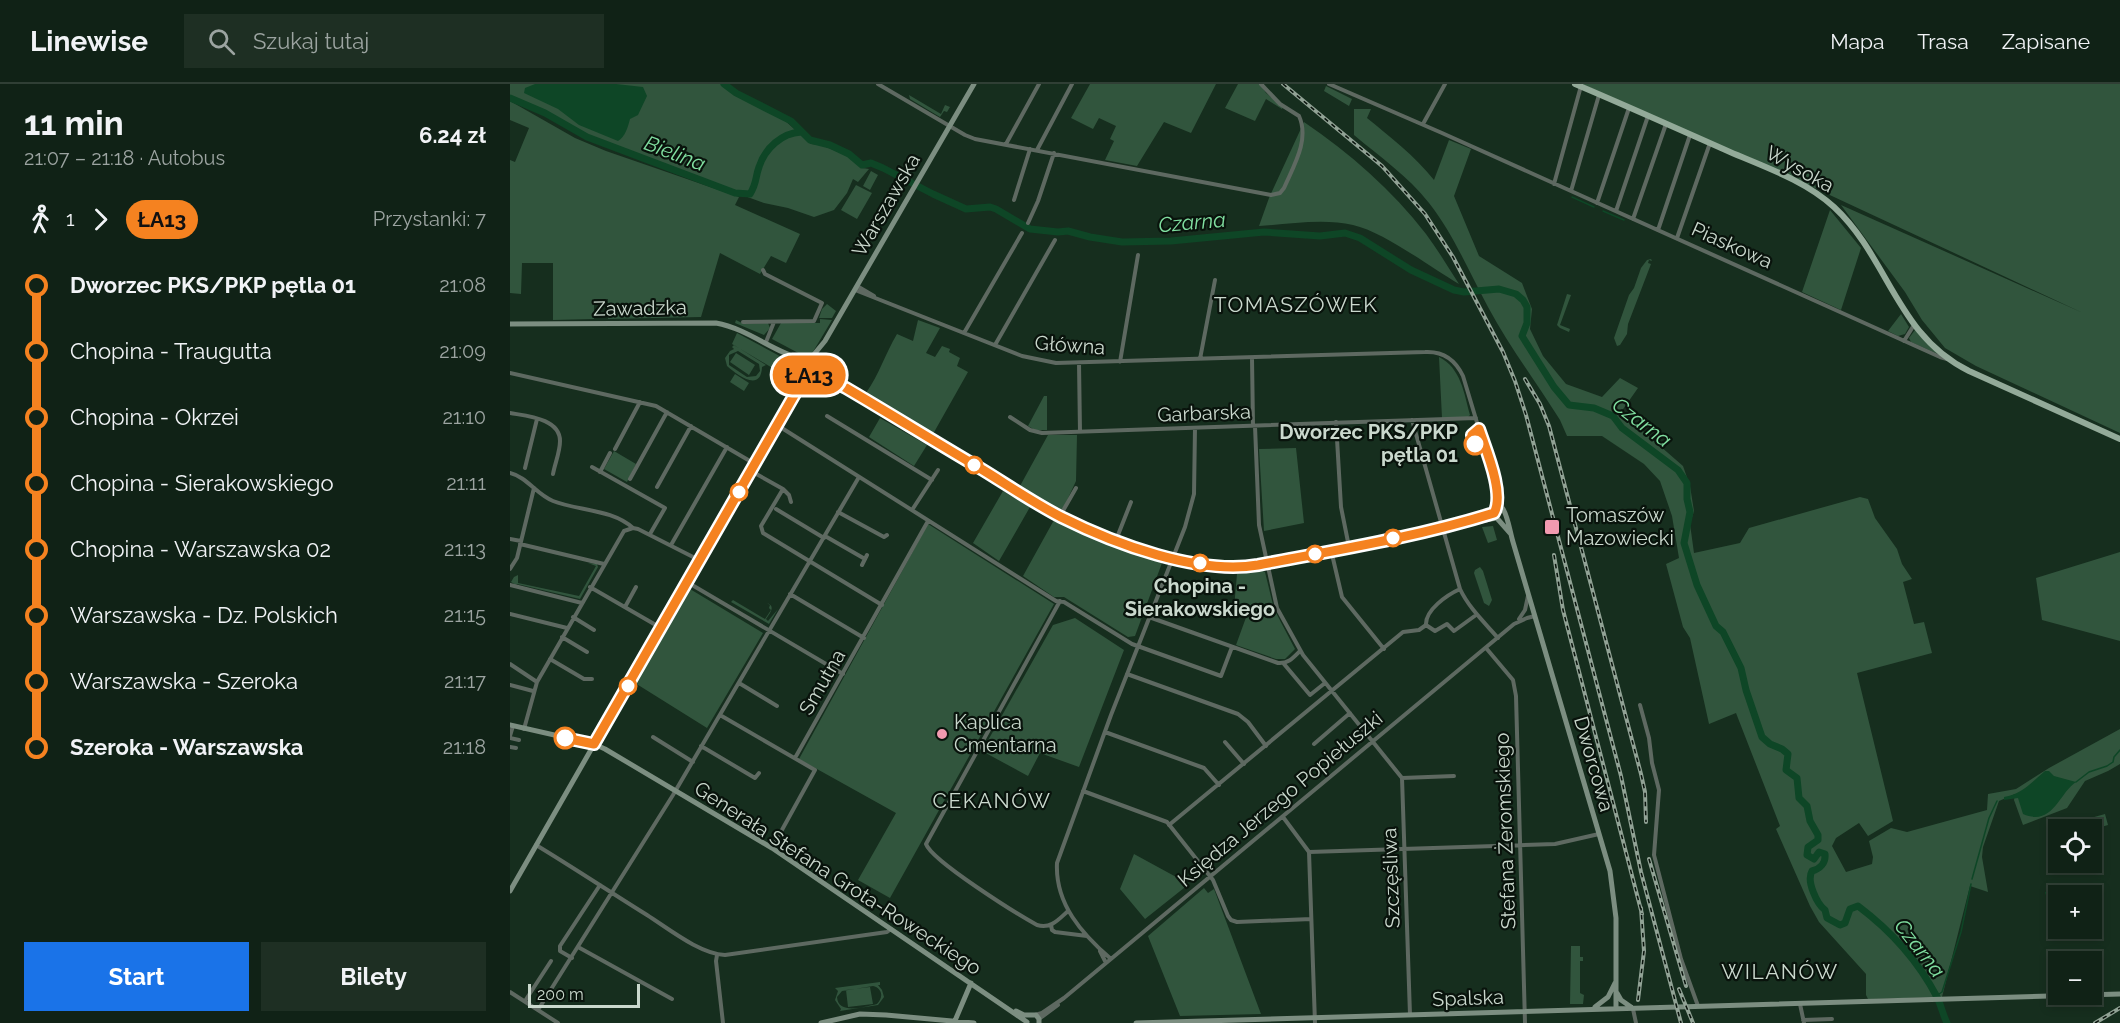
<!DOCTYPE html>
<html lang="pl">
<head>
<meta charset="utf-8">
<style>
  :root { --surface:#102216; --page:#1e2f23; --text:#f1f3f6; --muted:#9ca4a1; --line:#303f35; --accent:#1a73e8 }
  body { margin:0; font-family:Raleway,sans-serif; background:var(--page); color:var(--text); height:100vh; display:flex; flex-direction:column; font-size:22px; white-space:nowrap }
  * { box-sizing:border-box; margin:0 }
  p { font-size:20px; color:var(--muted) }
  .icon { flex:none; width:33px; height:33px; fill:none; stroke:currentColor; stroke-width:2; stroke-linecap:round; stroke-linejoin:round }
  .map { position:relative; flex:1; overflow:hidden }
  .drawer { display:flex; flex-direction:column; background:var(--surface); width:510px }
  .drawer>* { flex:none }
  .badge { padding:0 12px; border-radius:20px; font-size:21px; line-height:39px }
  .controls { position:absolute; left:1538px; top:735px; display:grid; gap:12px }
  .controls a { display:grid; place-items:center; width:54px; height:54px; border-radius:0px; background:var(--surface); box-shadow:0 3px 9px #0003,0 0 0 2px var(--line); font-size:30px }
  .scale { position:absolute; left:18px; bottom:15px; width:112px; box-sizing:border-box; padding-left:6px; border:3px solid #cad8cd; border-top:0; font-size:16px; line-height:21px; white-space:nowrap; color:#cad8cd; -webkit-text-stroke:4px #09130c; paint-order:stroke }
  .map>.badge { position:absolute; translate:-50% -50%; box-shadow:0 0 0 3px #fff }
  .legs { display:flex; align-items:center; gap:9px; height:66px; padding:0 24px; font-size:20px }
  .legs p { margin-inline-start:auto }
  .head { display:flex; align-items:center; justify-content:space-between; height:102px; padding:0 24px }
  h1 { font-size:33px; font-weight:700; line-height:45px }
  .cta { display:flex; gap:12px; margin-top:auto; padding:12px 24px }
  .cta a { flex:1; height:69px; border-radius:0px; background:var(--accent); color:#fff; font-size:24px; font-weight:700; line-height:69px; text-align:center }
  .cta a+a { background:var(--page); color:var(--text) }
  ul { padding:0 24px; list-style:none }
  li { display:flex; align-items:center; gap:21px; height:66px; font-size:22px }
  li i { display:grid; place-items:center; width:9px; height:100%; margin:0 8px; background:currentColor }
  li i::after { content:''; width:15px; height:15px; margin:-8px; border:4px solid; border-radius:50%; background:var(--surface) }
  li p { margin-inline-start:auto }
  li:first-child i { background:linear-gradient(#0000 50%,currentColor 0) }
  li:last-child i { background:linear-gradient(currentColor 50%,#0000 0) }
  header { display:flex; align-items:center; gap:36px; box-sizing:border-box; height:84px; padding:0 30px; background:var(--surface); border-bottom:2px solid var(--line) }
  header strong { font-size:28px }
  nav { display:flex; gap:33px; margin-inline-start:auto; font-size:21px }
  .search { width:420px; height:54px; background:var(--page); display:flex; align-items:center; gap:15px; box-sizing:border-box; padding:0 21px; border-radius:0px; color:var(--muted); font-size:22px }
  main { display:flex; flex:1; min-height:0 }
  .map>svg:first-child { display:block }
</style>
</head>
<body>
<header>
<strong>Linewise</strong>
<div class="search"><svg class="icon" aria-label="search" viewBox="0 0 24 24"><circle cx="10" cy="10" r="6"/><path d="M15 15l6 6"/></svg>Szukaj tutaj</div>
<nav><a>Mapa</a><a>Trasa</a><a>Zapisane</a></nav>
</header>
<main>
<section class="drawer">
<div class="head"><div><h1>11 min</h1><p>21:07 – 21:18 · Autobus</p></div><b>6.24 zł</b></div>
<div class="legs"><svg class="icon" aria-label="walk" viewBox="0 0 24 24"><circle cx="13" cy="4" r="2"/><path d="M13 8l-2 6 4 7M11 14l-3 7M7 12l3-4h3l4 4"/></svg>1<svg class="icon" aria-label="forward" viewBox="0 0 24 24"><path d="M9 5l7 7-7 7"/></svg><b class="badge" style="background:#f58220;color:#111">ŁA13</b><p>Przystanki: 7</p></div>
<ul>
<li><i style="color:#f58220"></i><b>Dworzec PKS/PKP pętla 01</b><p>21:08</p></li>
<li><i style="color:#f58220"></i><span>Chopina - Traugutta</span><p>21:09</p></li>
<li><i style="color:#f58220"></i><span>Chopina - Okrzei</span><p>21:10</p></li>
<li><i style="color:#f58220"></i><span>Chopina - Sierakowskiego</span><p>21:11</p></li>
<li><i style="color:#f58220"></i><span>Chopina - Warszawska 02</span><p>21:13</p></li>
<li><i style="color:#f58220"></i><span>Warszawska - Dz. Polskich</span><p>21:15</p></li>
<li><i style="color:#f58220"></i><span>Warszawska - Szeroka</span><p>21:17</p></li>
<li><i style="color:#f58220"></i><b>Szeroka - Warszawska</b><p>21:18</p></li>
</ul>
<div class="cta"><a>Start</a><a>Bilety</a></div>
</section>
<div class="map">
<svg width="1610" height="939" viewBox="0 0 1610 939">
  <rect width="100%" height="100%" fill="#162e1e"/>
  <path fill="#31553d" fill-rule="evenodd" d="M0 0H213L226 10 272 34 301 60 311 61 338 72 352 84 359 85 348 98 343 95 337 109 324 126 304 133 278 124 254 119 155 83 78 51 36 27 0 12Z
    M580 0H706L681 49 654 38 627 82 595 76 604 57 600 55 606 42 589 34 583 45 561 34Z
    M728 0H750L756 9 773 23 772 25 756 15 745 37 715 24Z
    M1072 0H1610V349L1466 282 1435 264 1412 236 1395 208 1331 121 1573 229 1309 106Z
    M816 2 842 15 839 22 814 7Z
    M399 11 431 30 435 21 440 23 437 28 434 27 430 33 400 15Z
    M0 17 65 54 96 67 229 113 225 121 290 150 276 179 261 172 250 190 210 169 191 233 98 235V215H84V235L43 236V179H12L11 210 0 209V76L5 78 19 44 0 36Z
    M844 25H861L857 34C879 52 905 72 924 96L939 56 961 65 944 112 969 172 1012 199 1022 225 1020 245 1033 272 1056 300 1092 313 1110 294 1128 304 1111 328 1173 382 1180 402 1184 427 1180 440 1184 469 1230 459 1239 444 1350 413 1358 415 1365 434 1387 465 1392 480 1402 495 1393 498 1404 540 1414 538 1422 569 1347 589 1383 737 1358 752 1349 739 1326 754 1322 762 1336 788 1362 780 1363 773 1359 757 1381 744 1397 748 1477 726 1478 710 1506 705 1539 684 1610 645V680L1598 687 1575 697 1557 724 1513 741 1504 716 1505 710 1489 717 1473 763 1472 773 1478 808 1460 802 1432 913 1358 915 1356 911V890L1309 838 1300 822 1266 745 1270 742 1226 629 1199 640 1180 554 1173 543 1156 480 1169 474 1162 432 1150 397 1134 380 1092 352H1057L1050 336C1026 298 999 262 978 223 959 188 944 151 919 119 898 92 870 73 844 51Z
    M794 38C840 69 882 106 916 150 928 166 938 183 949 200 920 183 874 148 843 141 814 134 779 140 749 142L759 114Z
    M361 87 368 91 360 106 353 102Z
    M346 101 362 109 347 135 331 126Z
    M1320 126 1351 164 1331 226 1292 208Z
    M1141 175 1142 177 1139 176 1138 179 1141 180 1118 240 1117 250 1110 261 1107 262 1104 254 1119 211 1124 204 1131 184 1137 176Z
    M1057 210 1061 211 1050 241 1060 245 1059 248 1050 244 1047 241Z
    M317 220 326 227 322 234H309L312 225Z
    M1391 230 1399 243 1395 250 1388 252 1378 247Z
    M310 235 322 236 301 271 294 272 262 255 271 239H310Z
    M226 236 234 240 258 239 260 244 254 251 225 239Z
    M408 236 430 244 416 269 425 273 432 262 440 265 439 268 450 274 447 282 458 288 423 350 356 309C369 291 375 270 387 250L403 257Z
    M1405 246 1428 270 1401 258 1399 254Z
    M227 249 288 282 290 290 286 298 222 260Z
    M224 261 256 281 252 283C251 309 227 291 217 282L215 274 220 267 224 265 222 263ZM228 267 249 280 250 287 246 292 237 293 219 281V271Z
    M226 269 245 281 239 291 220 278Z
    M929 273C951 284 954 309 960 331L958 333 932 334Z
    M225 290 239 299 234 307 220 298Z
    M534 312H537V346H525L518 342Z
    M370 334 417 361 404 382 359 353Z
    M538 351H567L566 397 553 425H548L510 402Z
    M786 364 794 439 754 447 749 365Z
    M104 367 126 380 117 398 94 385Z
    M493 407 520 423 489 477 463 459Z
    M544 436 605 462 652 479 625 552 618 553 554 513H544L513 492Z
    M418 440 544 520 380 814 348 796 386 729 289 675Z
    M983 442 987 456 978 459 972 443Z
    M1610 468V557L1532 536 1526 494Z
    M78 479 87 480 88 483 70 515 7 500 6 501 1 498 4 493 8 491V499L69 512 86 482Z
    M970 483 973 487 982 516 979 522 974 519 964 489 965 486Z
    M753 487 755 488 764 525 785 565 775 575H766L726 561 738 528 724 524 727 490Z
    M180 505 253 549 197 644 125 599Z
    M223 516 255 535 261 526 259 524 260 521 257 519C266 522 260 529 256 535L258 537 268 525 259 540 221 518Z
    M565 534 614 566 569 683 530 669 518 692 472 667 543 541Z
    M1595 730 1598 741 1581 746 1577 735Z
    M1576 736 1579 745H1557L1560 741Z
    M624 770 679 800 635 835 610 805Z
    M694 804 698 809 704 805 751 930 670 932 638 852Z
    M1061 862H1070V873H1073V877H1070V909L1074 911 1073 920H1060Z
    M370 898V901H368L372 906 374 913 368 921 330 927 331 925 325 916 328 907 325 904ZM363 902C372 904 374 913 367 920 354 923 328 931 327 913L332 907Z
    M360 903 363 920 338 923 336 906Z"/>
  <path fill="#0e4626" d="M25 0H106L133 3 137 12 128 31 120 35C118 43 115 53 108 57L69 41 48 25 14 9 15 4Z
    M1535 687H1539L1544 692 1566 698C1549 709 1543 743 1513 730L1508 714 1494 716V713C1512 710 1522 698 1535 687Z
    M1547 805 1549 811 1548 825 1540 826 1535 808Z"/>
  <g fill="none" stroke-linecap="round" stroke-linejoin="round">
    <path stroke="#0e4626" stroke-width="1.5" d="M1062 113 1084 123
      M1093 127 1114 136
      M1566 698 1579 688 1597 682 1603 678 1604 673 1610 666
      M1462 795 1479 734 1487 717
      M1426 912 1432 908 1451 848 1461 800"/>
    <path stroke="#0e4626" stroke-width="7" d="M214 0 226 9 281 37 300 56 320 61 339 70 352 81 361 79 373 84 423 110 456 125 480 123 486 125 520 145 548 148 558 147 580 153 612 158 661 157 754 148 810 152 835 149 850 154 901 186 944 206 954 208 989 205 1006 210 1013 216 1017 223V239L1012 252 1044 303 1059 321 1084 324 1103 332 1112 344 1168 386 1177 399V415L1180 428 1174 459 1187 501 1206 542 1213 548 1231 584 1236 606 1252 653 1260 660 1272 665 1278 670 1276 686 1287 694 1289 714 1297 722 1300 737 1308 751V756L1298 763 1297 771 1304 775 1309 768 1315 770C1316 779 1310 785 1302 787 1296 797 1307 820 1315 826L1317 834 1330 841 1335 839 1340 825 1348 822C1380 846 1408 877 1427 913 1431 921 1433 931 1437 939
      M0 14 35 29 77 53 225 109 240 110C247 99 245 94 249 83 255 64 272 49 291 48"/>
    <path stroke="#5e6961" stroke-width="4" d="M368 0 455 51 465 55 761 111 770 109 774 104C783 83 800 56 789 32L770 20 751 0
      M819 0 932 49 1430 273 1437 275
      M913 40 935 0
      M496 60 529 0
      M527 66 562 0
      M1044 100 1071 2
      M1061 107 1089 11
      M504 116 520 65
      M1087 119 1119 24
      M1106 127 1138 32
      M1123 135 1156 40
      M518 139 528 117 544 69
      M1148 146 1180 51
      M1167 154 1200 59
      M347 202 364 212
      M345 206 512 272 546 279 915 268C933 267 945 275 953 292L993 425
      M233 238 304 237 312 219 255 190 253 186
      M454 249 512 149
      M1394 257 1404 241
      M256 258 264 238
      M485 261 545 156
      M742 274 743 342
      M690 275 705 196
      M610 278 628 171
      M569 279 570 348
      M0 289 146 322 245 380
      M0 329C16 332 50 334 50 357 50 368 45 379 43 390
      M317 332 422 396
      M500 333 520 346 532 349 966 334
      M902 336 950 505C959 524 974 538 988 554
      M826 338 831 423 839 463
      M267 341 546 517 554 518 622 560 711 592 722 563
      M745 342 749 441 767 524 793 571 892 694 900 931
      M105 365 130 318
      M82 383 155 424 140 450
      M15 384 27 335
      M241 387 273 405 251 442 253 449 372 521
      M90 388 100 369
      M0 389C17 393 27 411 43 417 69 427 102 425 123 444
      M120 395 157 328
      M147 403 181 342
      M273 405 279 411 281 418
      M266 425 314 454
      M402 426 428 386
      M328 428 374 453 377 451
      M550 432 566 404
      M315 452 355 475
      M0 455 11 457
      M606 456 621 418
      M10 460 94 480
      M161 461 217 363
      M821 466 832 513 874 565
      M352 481 357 471
      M0 485 7 474 24 404
      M177 498 333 590
      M0 501 72 519
      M80 503 151 544
      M280 510 354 554
      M550 517 416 760C422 777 507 830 527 841 541 845 548 836 558 827
      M115 523 126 503
      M0 530 57 544
      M63 533 84 546
      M639 533 768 579C778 580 783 574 790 567
      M1009 535 1015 526 1018 512
      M916 541 925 547 937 540 944 547 966 531
      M52 553 77 568
      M976 564 1003 596 1006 612 1015 939
      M40 575 74 595H82
      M0 580 27 598
      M774 580 800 611 815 599
      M617 590 728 630 738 638 756 662
      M229 599 267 622
      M0 601 23 607
      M1130 621 1139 654 1142 679 1149 706 1144 771 1171 875 1188 922
      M210 631 305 686 262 764
      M14 645 27 598 114 447 123 444 128 445 189 476
      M595 648 694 684 709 701
      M0 652 3 642
      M143 653 183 678
      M0 654 9 656
      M715 658 734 680
      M804 660 840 629
      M191 662 245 694 249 689
      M0 663 6 664
      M285 674 418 437
      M892 694 944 692
      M573 707 657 738 703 796 718 832 721 836 727 838 801 835
      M773 733 799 768 805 939
      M659 741 893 548 909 546 916 541C915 526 937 511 950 505
      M26 761C64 784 100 808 137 831 159 845 190 870 215 871L377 848 381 845
      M799 768 1045 760 1089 750
      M541 841 542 846 545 848 577 852
      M68 863 162 915
      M590 867 596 879
      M207 871 206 877 213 939
      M62 874 50 867V862L90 801
      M601 875C572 850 545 820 547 779L601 631 675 443 684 410 685 344
      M0 908 48 939
      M15 917 41 877
      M1290 920 1294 939
      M1123 925 1126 939
      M28 926 163 711 349 393
      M525 931 532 929 554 914 1004 540 1017 534 1025 532
      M529 935 548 921
      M1293 936 1322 935"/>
    <path stroke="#7c8e81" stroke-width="5" d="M0 240 206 239C239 245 264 269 295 276
      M301 274 315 257 464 0
      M293 282a8 8 0 1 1 16 0a8 8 0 1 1-16 0Z
      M309 283 336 304 550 432 606 456 667 477 739 482 986 434
      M1000 449 985 432V427L988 425H993C998 433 1000 448 1003 458L1100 787 1106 834V924
      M0 641 84 660 95 665 262 764 517 938
      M0 807 286 308 300 291
      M1107 909 1111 916 1121 923
      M1085 923 1098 913 1105 899
      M506 927 514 931H526L529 935V939
      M311 939 350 930 376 931 464 939
      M444 939 461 899
      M626 939 1610 910"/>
    <path stroke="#93aa99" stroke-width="6" d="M1065 0C1117 22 1168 45 1220 68 1255 83 1296 97 1324 123 1379 174 1386 251 1459 287L1610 355"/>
    <defs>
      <path id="rail" d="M773 0 872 82 915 130 943 173 993 268 1005 297 1016 331 1111 692 1131 788 1171 939
        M1015 295 1030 320 1039 342 1131 690 1135 708 1136 738
        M1044 471 1053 526 1132 830
        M1139 775 1176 902
        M1169 905 1183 939
        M1128 916 1134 867 1131 824
        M1585 939 1610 924"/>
    </defs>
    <use href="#rail" stroke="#91a295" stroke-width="4"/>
    <use href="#rail" stroke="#09130c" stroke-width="1.5" stroke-dasharray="4.5" stroke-linecap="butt"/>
  </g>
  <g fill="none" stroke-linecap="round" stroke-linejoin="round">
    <defs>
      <path id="line-1" d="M55 654 84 660 286 308 300 291 306 289 336 304C382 331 427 359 473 386 499 402 524 419 551 433 605 460 688 491 748 481 827 466 907 453 984 429 995 410 976 366 969 345L962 351 965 360"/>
    </defs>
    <use href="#line-1" stroke="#fff" stroke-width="14"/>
    <use href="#line-1" stroke="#f58220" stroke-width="9"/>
  </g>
  <g fill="#fff" stroke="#f58220" stroke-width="3">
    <circle cx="965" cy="360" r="10"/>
    <circle cx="464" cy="381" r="8"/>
    <circle cx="229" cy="408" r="8"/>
    <circle cx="883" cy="454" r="8"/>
    <circle cx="805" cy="470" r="8"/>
    <circle cx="690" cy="479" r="8"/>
    <circle cx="118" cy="602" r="8"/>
    <circle cx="55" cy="654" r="10"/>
  </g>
  <g fill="#f29ab0" stroke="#09130c" stroke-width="2">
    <rect x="1034" y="435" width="16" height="16" rx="3"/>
    <circle cx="432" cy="650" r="6"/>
  </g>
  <g text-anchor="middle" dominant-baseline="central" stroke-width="4.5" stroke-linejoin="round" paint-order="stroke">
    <g font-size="20" fill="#cad8cd" stroke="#09130c">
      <text transform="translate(1290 85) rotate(29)">Wysoka</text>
      <text transform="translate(376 121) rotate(-60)">Warszawska</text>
      <text transform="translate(1222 161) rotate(24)">Piaskowa</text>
      <text transform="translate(130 224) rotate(-1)">Zawadzka</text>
      <text transform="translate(560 261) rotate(4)">Główna</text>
      <text transform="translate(694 329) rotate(-2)">Garbarska</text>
      <text transform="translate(312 598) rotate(-60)">Smutna</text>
      <text transform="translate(1084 680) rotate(74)">Dworcowa</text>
      <text transform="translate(770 715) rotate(-40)">Księdza Jerzego Popiełuszki</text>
      <text transform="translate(995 747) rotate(-92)">Stefana Żeromskiego</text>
      <text transform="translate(328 794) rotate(33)">Generała Stefana Grota-Roweckiego</text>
      <text transform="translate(881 794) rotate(-92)">Szczęśliwa</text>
      <text transform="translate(958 914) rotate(-2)">Spalska</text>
    </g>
    <g font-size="20" font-weight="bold" fill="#cad8cd" stroke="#09130c" text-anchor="end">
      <text x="948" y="348">Dworzec PKS/PKP<tspan x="948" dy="23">pętla 01</tspan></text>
      <text x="690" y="502" text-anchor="middle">Chopina -<tspan x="690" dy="23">Sierakowskiego</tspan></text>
    </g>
    <g font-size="20" fill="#cad8cd" stroke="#09130c" text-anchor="start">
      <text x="1056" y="431">Tomaszów<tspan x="1056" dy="23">Mazowiecki</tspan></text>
      <text x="444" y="638">Kaplica<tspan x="444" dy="23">Cmentarna</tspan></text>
    </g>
    <g font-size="21" font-style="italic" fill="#81e0a1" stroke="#09130c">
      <text transform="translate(165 69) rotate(21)">Bielina</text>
      <text transform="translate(682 138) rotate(-5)">Czarna</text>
      <text transform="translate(1132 338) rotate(37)">Czarna</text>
      <text transform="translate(1410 864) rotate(52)">Czarna</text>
    </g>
    <g font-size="21" letter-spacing="1.5" fill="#cad8cd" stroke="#09130c">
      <text x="786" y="220">TOMASZÓWEK</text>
      <text x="482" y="716">CEKANÓW</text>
      <text x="1270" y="887">WILANÓW</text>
    </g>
  </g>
</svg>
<div class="controls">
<a><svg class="icon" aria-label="locate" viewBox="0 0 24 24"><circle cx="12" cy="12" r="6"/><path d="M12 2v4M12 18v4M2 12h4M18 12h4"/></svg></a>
<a>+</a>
<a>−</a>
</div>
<div class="scale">200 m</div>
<b class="badge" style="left:299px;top:291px;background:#f58220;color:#111">ŁA13</b>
</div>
</main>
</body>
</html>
